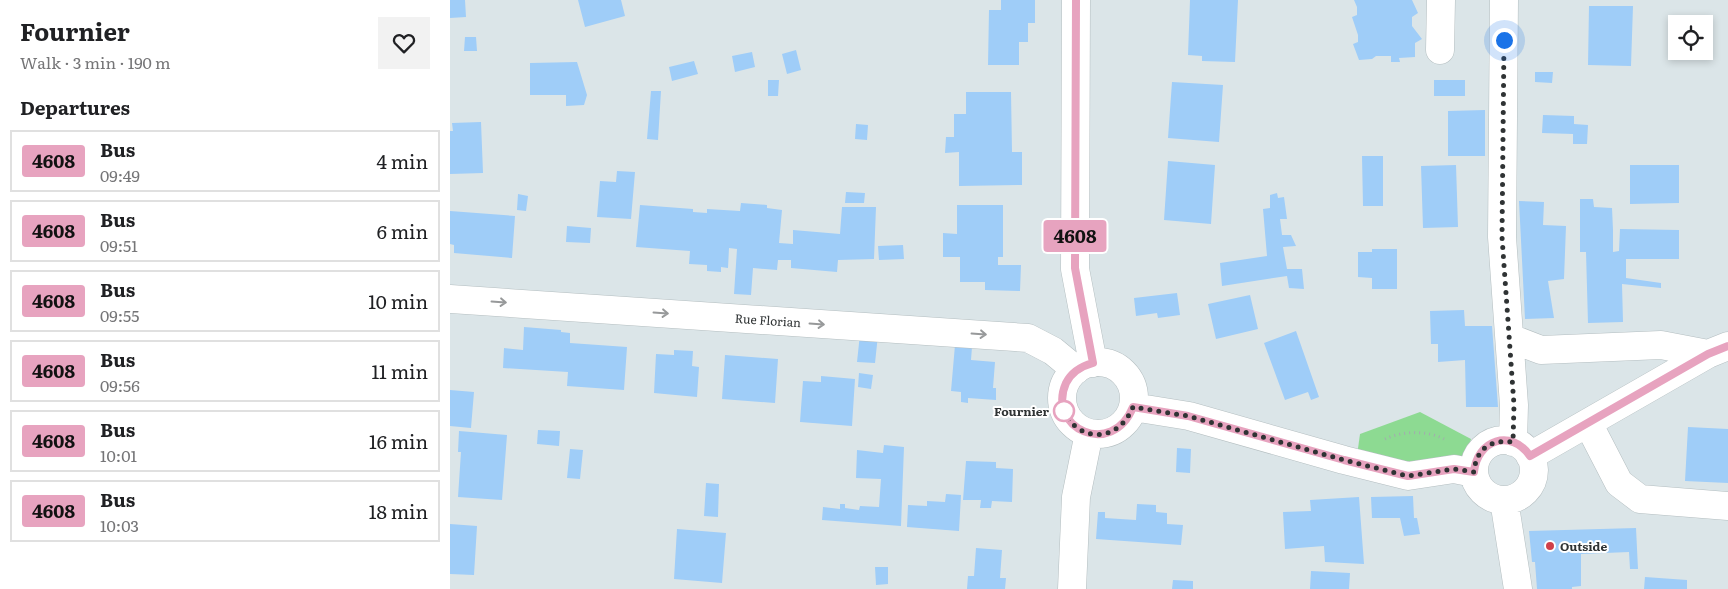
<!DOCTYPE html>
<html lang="en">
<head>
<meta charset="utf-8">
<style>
  :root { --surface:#fff; --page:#f2f2f2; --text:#202124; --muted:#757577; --line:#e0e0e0 }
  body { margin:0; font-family:Literata,serif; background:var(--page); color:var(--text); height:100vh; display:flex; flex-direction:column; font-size:19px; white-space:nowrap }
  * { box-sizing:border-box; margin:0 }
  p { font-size:16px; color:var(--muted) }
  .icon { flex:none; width:28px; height:28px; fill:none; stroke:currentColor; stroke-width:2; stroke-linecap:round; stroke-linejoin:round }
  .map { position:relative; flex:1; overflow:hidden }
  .side { display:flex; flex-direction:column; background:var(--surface); width:450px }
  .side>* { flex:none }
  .badge { padding:0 10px; border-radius:4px; font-size:18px; line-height:32px }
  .controls { position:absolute; left:1218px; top:15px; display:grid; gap:10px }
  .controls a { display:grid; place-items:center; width:45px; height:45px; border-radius:0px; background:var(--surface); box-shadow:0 2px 8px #0003; font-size:25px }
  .you { position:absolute; width:25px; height:25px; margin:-12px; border:4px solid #fff; border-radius:50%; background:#1a73e8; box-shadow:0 0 0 8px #1a73e833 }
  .map>.badge { position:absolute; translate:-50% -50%; box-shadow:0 0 0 2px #fff }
  h2 { padding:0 20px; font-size:19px; line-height:45px }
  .round { display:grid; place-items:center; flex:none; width:52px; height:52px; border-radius:0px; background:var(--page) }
  .head { display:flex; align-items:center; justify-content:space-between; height:85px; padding:0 20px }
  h1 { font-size:24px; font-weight:700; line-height:38px }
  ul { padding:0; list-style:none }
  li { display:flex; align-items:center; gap:15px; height:62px; margin:0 10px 8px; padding:0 10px; border:2px solid var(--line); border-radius:0px }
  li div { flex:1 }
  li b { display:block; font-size:19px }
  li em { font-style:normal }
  li .badge { min-width:55px; font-weight:700; text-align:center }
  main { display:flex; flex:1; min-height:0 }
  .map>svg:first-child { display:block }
</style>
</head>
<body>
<main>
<section class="side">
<div class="head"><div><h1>Fournier</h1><p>Walk · 3 min · 190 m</p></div><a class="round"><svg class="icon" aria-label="heart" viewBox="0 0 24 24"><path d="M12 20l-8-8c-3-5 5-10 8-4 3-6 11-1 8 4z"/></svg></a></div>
<h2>Departures</h2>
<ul>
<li><span class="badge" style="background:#e7a3bf;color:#111">4608</span><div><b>Bus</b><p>09:49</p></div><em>4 min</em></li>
<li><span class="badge" style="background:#e7a3bf;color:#111">4608</span><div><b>Bus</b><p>09:51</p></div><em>6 min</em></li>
<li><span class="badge" style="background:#e7a3bf;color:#111">4608</span><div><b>Bus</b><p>09:55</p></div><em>10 min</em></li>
<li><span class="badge" style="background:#e7a3bf;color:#111">4608</span><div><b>Bus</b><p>09:56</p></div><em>11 min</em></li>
<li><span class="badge" style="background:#e7a3bf;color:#111">4608</span><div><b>Bus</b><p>10:01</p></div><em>16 min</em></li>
<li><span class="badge" style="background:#e7a3bf;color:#111">4608</span><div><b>Bus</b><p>10:03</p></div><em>18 min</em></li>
</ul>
</section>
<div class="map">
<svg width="1278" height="589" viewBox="0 0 1278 589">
  <rect width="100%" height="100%" fill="#dbe5e8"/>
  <path fill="#8dda92" d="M970 412 1021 439 1015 461 906 463 910 434Z"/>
  <path fill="#9fcdf8" d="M0 0H15L16 17 0 18Z
    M128 0H171L175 16 135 27Z
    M551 0H585V23H578V42H569V65H538L539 10H551Z
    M740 0H788L785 62 752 61V56L738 55Z
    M904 0H962L968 13 962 17V26L972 39 965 43V57L949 58 950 62H941V56H926L922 59 909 60 903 44 908 42V35L902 17 907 15V7Z
    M1139 6H1183L1181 66 1138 65Z
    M15 37H26L27 51H14Z
    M346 50 351 70 337 74 332 54Z
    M302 52 305 67 285 72 282 56Z
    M244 61 248 74 222 81 219 67Z
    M127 62 137 95 134 105 116 106V95H80V63Z
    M1085 72H1103L1102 83 1085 82Z
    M318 80H329L328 96H318Z
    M984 80H1015V96H984Z
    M722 82 773 85 769 142 718 138Z
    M201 91H211L208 140 197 139Z
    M516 92H561L562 152H572V185L509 186V152L495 153 496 137H504V114H516Z
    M1035 110V156H998V111Z
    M1093 115 1124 116V124L1138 125 1137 144H1123V134L1092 133Z
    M31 122 33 173 0 174V131H3L2 123Z
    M406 124 418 125 417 140 405 139Z
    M912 156H933V206H913Z
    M718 161 765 165 761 224 714 220Z
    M1006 165 1008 227 973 228 971 166Z
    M1180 165H1229V203L1180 204Z
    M167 171 185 172 181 219 147 217 150 181 166 182Z
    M396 192 415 193 414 203H395Z
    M827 193 828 198 834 197 837 219H830L832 235H841L846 246 833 247 837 269H852L854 289 839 288 837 276 772 286 770 263 817 256 813 209 820 208V195Z
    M68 194 78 196 76 211 67 210Z
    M1130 199H1143L1144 207 1162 208 1163 230V252L1169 251 1170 229 1229 230V259H1176V278L1211 283V288L1172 284 1173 322 1138 323 1136 252H1130Z
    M1069 201 1094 202 1093 225 1116 226 1114 279 1098 281 1104 318 1075 319Z
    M291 203 317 205V208L332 210 329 243 343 244V230L390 234 392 207H426L424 259 388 260 387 272 341 268V260H328L327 270 303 268 301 295 284 294 287 249 279 248 278 268 271 267V272L257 271V265L239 264 240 251 186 247 190 205 243 209V212L257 213V209L290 211Z
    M507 205H553V257H548V265H571L570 291 535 290V282H510V257H493V233L507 234Z
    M0 211 65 216 62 258 4 253V245L0 244Z
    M117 226 141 228 140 243 116 242Z
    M453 245 454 259 429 260 428 246Z
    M922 249H947V289H922V278L908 277V252H922Z
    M727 293 730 315 708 318 707 313 686 316 684 298Z
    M800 295 808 329 766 339 758 304Z
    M1014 310 1015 326H1042L1048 407H1016L1015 360 988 362V344H981L980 311Z
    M74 327 111 330V332L120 333V343L177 347 174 390 117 386 118 372 53 368 54 348 73 350Z
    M846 331 869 397 861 400 858 392 835 400 814 343Z
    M410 334 428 335 425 363 407 362Z
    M505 345 522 347 521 360 545 362 543 388H546V400L518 398V403L511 402V392L501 391Z
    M224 350 243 351 242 366 249 367 247 397 204 393 206 354 224 355Z
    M275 355 328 359 325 403 272 399Z
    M409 373 423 375 421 389 408 387Z
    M371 376 405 379 402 426 350 422 353 381 371 382Z
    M0 390 24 392 21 428 0 426Z
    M1238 427 1278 429V483L1235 481Z
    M88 430 110 431 109 446 87 444Z
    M9 431 57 435 52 500 8 497 11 452H8Z
    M434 445 454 447 451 526 372 520 373 507 390 509V504H395V508L409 510 410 506 429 507 431 479 406 478 407 450 433 453Z
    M727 448 741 449 740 473 726 472Z
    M120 449 133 450 130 479 117 478Z
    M516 461 546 462V468L563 469 562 502 542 501 541 508H530L531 500H513Z
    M256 483 269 484 268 517 254 516Z
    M496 494 511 495 509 531 457 527 458 505 477 506V501L495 502Z
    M963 496 964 518H967L970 534 954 536 950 518H922L921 497Z
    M909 497 914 564 875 562 874 546 835 549 833 512 861 511 860 500Z
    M687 504 706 505V512L717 513V524L733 525 731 545 646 539 648 512H655V518L686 520Z
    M0 524 27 526 24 575 0 574Z
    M1186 528 1188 569H1180L1179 552 1131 554V586L1122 587V589H1087L1085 562H1082L1079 531Z
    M227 529 276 533 272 583 224 579Z
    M526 548 552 550 550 578H556L555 589H517L518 576H524Z
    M425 567H438V584L426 585Z
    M861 571 900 573 899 589H860Z
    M1195 577 1237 580V589H1194Z
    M723 580 743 581V589H722Z"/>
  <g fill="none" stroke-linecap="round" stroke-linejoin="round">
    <defs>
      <path id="minor" d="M626 0 625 269 643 363
        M1054 0 1052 237 1064 405 1063 442
        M990 50 991 0
        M0 299 578 338 603 351 626 370
        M1060 338 1091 350 1211 345 1258 354
        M612 398a36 36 0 1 1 72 0a36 36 0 1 1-72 0Z
        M683 407 739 416 894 460 958 476 1004 469 1024 473
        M1138 423 1169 483 1190 499 1278 506
        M1024 470a30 30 0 1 1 60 0a30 30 0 1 1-60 0Z
        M1080 456 1258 354 1278 346
        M1054 500 1068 589
        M622 589 626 497 639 433"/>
    </defs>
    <use href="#minor" stroke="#b4bec0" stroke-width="29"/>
    <path stroke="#a3acae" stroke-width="3" stroke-dasharray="1 4" stroke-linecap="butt" d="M935 439C952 431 977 430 994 439"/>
    <use href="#minor" stroke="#fff" stroke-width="28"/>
  </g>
  <defs><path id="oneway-shaft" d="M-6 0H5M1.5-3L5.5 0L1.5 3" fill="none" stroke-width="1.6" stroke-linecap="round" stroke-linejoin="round" transform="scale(1.25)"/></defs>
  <g stroke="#97999a">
    <use href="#oneway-shaft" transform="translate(49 302) rotate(4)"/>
    <use href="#oneway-shaft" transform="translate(211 313) rotate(4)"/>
    <use href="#oneway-shaft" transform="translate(367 324) rotate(4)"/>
    <use href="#oneway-shaft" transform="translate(529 334) rotate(4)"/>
  </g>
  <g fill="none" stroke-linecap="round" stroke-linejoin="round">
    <defs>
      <path id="line" d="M626 0 625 268 643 363C632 366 622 371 616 383 596 428 662 459 683 407L738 416 894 460 958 476 1004 469 1024 472C1027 440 1061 428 1080 456L1258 354 1278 346"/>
    </defs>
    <use href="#line" stroke="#fff" stroke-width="11"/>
    <use href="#line" stroke="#e7a3bf" stroke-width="8"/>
    <path stroke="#2f3334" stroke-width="5" stroke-dasharray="0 9" d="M614 411C618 418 622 425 629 429 652 443 674 429 683 407L738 416 894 460 958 476 1004 469 1024 472C1026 449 1040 439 1063 442L1064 405 1052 237 1054 40"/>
  </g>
  <circle fill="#fff" stroke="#e7a3bf" stroke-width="2.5" cx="614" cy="411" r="10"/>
  <circle fill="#d0404a" stroke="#fff" stroke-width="2" cx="1100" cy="546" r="5"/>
  <g text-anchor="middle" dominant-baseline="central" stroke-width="4" stroke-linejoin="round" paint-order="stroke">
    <g font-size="12" fill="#2f3334" stroke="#fff">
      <text transform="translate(318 320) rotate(4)">Rue Florian</text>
    </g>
    <g font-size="12" font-weight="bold" fill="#2f3334" stroke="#fff" text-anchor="end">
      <text x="599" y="411">Fournier</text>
    </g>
    <g font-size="12" font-weight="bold" fill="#2f3334" stroke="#fff" text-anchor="start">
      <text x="1110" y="546">Outside</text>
    </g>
  </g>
</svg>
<div class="controls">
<a><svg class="icon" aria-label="locate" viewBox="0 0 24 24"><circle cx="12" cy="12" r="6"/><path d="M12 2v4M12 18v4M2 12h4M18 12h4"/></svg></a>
</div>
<div class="you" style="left:1054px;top:40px"></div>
<b class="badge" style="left:625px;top:236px;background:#e7a3bf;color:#111">4608</b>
</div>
</main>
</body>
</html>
